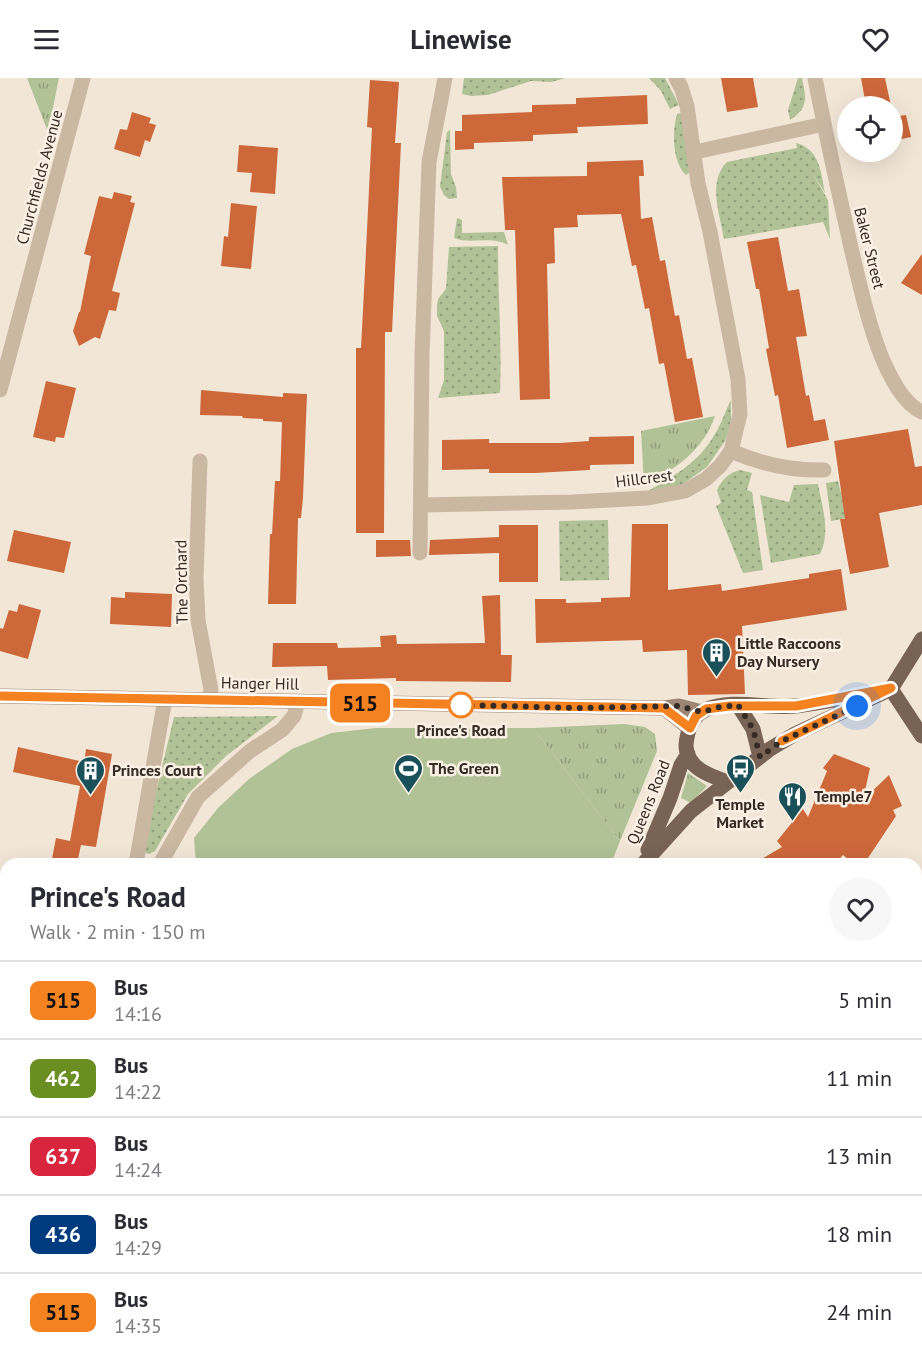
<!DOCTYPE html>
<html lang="en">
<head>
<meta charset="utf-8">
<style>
  :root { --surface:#fff; --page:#f7f7f7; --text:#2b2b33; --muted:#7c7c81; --line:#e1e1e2 }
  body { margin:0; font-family:"PT Sans",sans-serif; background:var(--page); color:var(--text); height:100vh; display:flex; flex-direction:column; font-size:22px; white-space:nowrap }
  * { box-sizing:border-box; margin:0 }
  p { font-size:20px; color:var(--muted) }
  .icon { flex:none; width:33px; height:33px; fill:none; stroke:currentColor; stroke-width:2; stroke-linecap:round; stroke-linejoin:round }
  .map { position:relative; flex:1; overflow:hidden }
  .sheet { position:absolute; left:0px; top:780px; width:922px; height:506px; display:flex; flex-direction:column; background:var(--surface); border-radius:18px 18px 0 0; box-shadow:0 6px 24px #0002 }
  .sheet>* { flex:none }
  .badge { padding:0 12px; border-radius:9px; font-size:21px; line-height:39px }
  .fabs { position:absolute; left:837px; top:18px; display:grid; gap:12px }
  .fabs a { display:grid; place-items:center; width:66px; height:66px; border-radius:50%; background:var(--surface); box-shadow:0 6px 24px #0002; font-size:30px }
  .you { position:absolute; width:30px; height:30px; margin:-15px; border:4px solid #fff; border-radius:50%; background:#1a73e8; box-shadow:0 0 0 9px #1a73e833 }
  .map>.badge { position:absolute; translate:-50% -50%; box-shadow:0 0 0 3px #fff }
  .round { display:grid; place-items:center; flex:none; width:63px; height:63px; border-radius:32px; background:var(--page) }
  .headline { display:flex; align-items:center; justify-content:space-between; height:102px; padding:0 30px }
  h1 { font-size:28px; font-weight:700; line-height:45px }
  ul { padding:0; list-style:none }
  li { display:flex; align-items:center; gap:18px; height:78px; padding:0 30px; border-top:2px solid var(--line) }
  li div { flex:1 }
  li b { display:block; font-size:22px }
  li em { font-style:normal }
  li .badge { min-width:66px; font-weight:700; text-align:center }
  header { display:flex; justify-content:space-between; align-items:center; height:78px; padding:0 30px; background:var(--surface); font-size:27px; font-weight:700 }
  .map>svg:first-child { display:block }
</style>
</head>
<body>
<header><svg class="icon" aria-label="menu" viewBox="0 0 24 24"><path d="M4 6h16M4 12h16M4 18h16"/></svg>Linewise<svg class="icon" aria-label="heart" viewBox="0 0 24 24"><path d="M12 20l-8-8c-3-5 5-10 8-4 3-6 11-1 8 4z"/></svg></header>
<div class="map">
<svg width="922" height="1285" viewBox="0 0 922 1285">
  <defs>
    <pattern id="grass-dots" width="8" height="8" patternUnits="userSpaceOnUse" patternTransform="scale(1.5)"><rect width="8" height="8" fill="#b1c297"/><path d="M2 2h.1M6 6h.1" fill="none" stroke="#919e7b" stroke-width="1.8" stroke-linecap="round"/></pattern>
    <pattern id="park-tufts" width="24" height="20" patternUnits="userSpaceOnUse" patternTransform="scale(1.5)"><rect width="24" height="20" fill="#b1c297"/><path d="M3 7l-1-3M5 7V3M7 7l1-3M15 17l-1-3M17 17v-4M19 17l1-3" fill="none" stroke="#919e7b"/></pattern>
  </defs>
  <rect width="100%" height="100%" fill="#f2e7d7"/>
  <path fill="url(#grass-dots)" d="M464 0H566L551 4 531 3 488 17 471 18 462 16Z
    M649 0H665L679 27 670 31 661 13Z
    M798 0H802C806 20 809 30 790 42L788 32Z
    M681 35 690 94 686 97C672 85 672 52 677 36Z
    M450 52 451 96 456 109 457 120 449 121 444 117 440 109 447 54Z
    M796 65C820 71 821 95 825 115L811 93 828 122 830 161 823 144 724 161C720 136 707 104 727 84L797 70Z
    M457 140 462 142V155L504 154 508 167C491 157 471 167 454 160Z
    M498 168C498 218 502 266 500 315L438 320 444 302V253L437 238V227L438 221 446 211 449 169Z
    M731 322V346L725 363 707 389 680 408 648 413C676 397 699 384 715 356 722 345 725 333 731 322Z
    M740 392 752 395 747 412 752 414 763 492 743 495 716 428 721 425 717 412C722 401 729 395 740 392Z
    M838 403 841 415 864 411 869 436 831 443 826 405Z
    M818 406C822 428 831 455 820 476L771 485 760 417 789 424 794 407Z
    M608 442 609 502 560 503 559 443Z
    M278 638 226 678 188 716 155 773 149 776 144 774 143 768 174 639Z"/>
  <path fill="url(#park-tufts)" d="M27 0H59L48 54Z
    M715 338C704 371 675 393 644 406L641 353Z
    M624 646 645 649 655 656 657 673 620 763 533 650Z
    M688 695 707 708 691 725 681 720Z"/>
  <path fill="#b1c297" d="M376 650H533L620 763 611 786H196L194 760 218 730 249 701 292 671 331 655Z"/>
  <path fill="#cd683b" d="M721 0H753L758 29 727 34Z
    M861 0H885L891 28H866Z
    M370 2 399 4 395 65H401L392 254H385L384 455H356V270H361L365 193 372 50 367 49Z
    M647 17 648 46 577 49 578 55 533 57V63L474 65V71L455 72V53H462V37L532 34V27L576 26V20Z
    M132 34 151 40 149 45 156 47 150 64 145 62 140 79 114 71 120 51 127 52Z
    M906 37 911 59 892 63V39Z
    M239 67 278 70 275 116 250 114 252 95 237 94Z
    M643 82 644 98H639L641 141 652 139 660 183 665 182 675 238 679 237 687 281 692 280 703 339 675 344 664 285 659 286 649 230 645 231 636 187 632 188 621 136 577 137 578 149 554 150 555 185 547 186 550 321 520 322 515 152H505L502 99 587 98V84Z
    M114 114 132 118 130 124 135 125 112 213 120 215 116 233 109 232 100 261 95 259 79 268 73 253 79 234H80L91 178 84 176 99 118 112 121Z
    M231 125 257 128 251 191 221 188 224 158 228 159Z
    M778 159 788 213 799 211 807 258 796 259 806 318 809 317 814 343 825 341 829 362 787 370 778 317 775 318 766 271 769 270 759 211H756L747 164Z
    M922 176V217L901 205Z
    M46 303 76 310 64 360 56 359 55 364 33 359Z
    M201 312 283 319V315L307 316 303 420 301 440H298L296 526H268L270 456H272L275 403H280L282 344 263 343V341L243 340 242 338 200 337Z
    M908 351 915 389 922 388V427L879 435 889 489 850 496 840 441H845L834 363Z
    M634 358V386L590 387V392L535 395H489V391L442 392V362L489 361V365H559L589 363V359Z
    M632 446H668V512L721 506 722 513 809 500V496L841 491 847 532 742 548 745 616 688 617 687 572 643 574 642 562 536 565 535 521H566V525L601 524V520L630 519Z
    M499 447H538V504H499V475L429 477 430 462 499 459Z
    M14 452 71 464 64 495 7 483Z
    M376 462H410L411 478 376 479Z
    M125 514 172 516 171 549 110 546 111 519 125 520Z
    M500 517 501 577H512L511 604 396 603V600L328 602 327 588 272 589 273 565H337L338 570 381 569 380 558 396 557 397 566 485 565 482 518Z
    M19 526 41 532 28 581 0 573V550L3 551 9 532 17 534Z
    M18 669 84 684 86 671 112 676 96 769 81 767 77 786H51L56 760 70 763 80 708 13 694Z
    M834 676 870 690 863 722 889 697 902 728 893 732 896 738 864 786H859L851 780 849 782 843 777 835 786H753L782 769 777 763 803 731 808 739 827 693 823 690Z"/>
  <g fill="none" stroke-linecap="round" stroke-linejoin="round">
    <path stroke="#cbb8a3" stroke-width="15" d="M815 0C826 58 839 116 852 174 860 208 869 248 882 280 890 298 903 326 922 334
      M695 74 824 46
      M0 312 83 0
      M731 373C761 386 791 393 824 392
      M200 383 196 501 198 542 211 612 209 622
      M421 427 572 424 648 420 685 413 706 401 720 388 731 373 740 336 738 301 710 154 698 105 687 28 681 9 676 0
      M420 475 422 277 429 84 445 0
      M136 786 165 621
      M160 786 198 719 250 673 282 652 294 638 298 624
      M0 1031 6 1030
      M0 1126 6 1125
      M44 1285 45 1280
      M761 1285 763 1280"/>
    <path stroke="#9e8674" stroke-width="15" d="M0 618 664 630 679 628 702 634
      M664 630 689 650"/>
    <path stroke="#786355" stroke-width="15" d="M891 611 922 561
      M891 611 922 658
      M738 627 753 651 760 679
      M728 704C710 698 686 690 686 667 687 654 692 638 705 632 732 620 767 631 796 628 822 625 848 619 873 614
      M648 772 670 720 681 687 688 676
      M643 786 691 733 770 671 795 656 891 611
      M431 1285 433 1280"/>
  </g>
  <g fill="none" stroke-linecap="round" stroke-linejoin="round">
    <defs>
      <path id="line" d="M0 618 664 630 690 650 696 638 706 631 730 628H796L891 610 782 663"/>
    </defs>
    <use href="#line" stroke="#fff" stroke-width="14"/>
    <use href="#line" stroke="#f58220" stroke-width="9"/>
    <path stroke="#352b25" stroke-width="6" stroke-dasharray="0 10.8" d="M461 627 581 630 679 628 702 634 720 629 738 627 753 651 760 679 782 663 857 628"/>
  </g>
  <defs>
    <symbol id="building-pin" viewBox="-11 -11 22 30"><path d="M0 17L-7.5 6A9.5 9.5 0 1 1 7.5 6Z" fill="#195059" stroke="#faf1e4"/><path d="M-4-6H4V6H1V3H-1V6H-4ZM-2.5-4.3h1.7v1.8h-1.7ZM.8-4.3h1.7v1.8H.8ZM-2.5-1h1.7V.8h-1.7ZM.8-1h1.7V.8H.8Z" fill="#fff"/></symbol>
    <symbol id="stadium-pin" viewBox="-11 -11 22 30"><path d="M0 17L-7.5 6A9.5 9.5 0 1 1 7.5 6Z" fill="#195059" stroke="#faf1e4"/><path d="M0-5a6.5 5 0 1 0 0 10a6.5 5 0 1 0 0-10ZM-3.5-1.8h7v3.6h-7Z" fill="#fff"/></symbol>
    <symbol id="bus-pin" viewBox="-11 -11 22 30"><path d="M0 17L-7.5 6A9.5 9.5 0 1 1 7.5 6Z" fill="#195059" stroke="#faf1e4"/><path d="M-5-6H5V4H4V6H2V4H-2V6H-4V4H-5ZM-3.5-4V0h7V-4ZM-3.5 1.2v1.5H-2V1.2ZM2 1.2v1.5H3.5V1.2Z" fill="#fff"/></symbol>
    <symbol id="restaurant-pin" viewBox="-11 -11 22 30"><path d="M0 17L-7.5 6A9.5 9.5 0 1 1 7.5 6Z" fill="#195059" stroke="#faf1e4"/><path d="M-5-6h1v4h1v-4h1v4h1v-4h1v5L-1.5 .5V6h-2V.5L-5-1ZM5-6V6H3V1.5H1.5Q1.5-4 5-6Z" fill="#fff"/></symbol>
  </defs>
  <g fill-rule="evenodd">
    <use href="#building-pin" x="700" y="558" width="33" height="45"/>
    <use href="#stadium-pin" x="392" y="674" width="33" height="45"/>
    <use href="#bus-pin" x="724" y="674" width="33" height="45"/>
    <use href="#building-pin" x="74" y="676" width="33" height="45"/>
    <use href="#restaurant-pin" x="776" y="702" width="33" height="45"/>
  </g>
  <circle fill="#fff" stroke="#f58220" stroke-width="3" cx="461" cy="627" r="12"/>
  <g text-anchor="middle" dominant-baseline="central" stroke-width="5" stroke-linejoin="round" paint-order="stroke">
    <g font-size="16" fill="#352b25" stroke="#faf1e4">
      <text transform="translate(39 99) rotate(-75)">Churchfields Avenue</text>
      <text transform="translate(870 170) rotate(76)">Baker Street</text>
      <text transform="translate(644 400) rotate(-7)">Hillcrest</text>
      <text transform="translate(181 504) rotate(-91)">The Orchard</text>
      <text transform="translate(260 605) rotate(1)">Hanger Hill</text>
      <text transform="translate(648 724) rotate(-68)">Queens Road</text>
    </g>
    <g font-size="16" font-weight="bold" fill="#352b25" stroke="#faf1e4" text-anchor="start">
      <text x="737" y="565">Little Raccoons<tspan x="737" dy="18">Day Nursery</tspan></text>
      <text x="429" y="690">The Green</text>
      <text x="112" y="692">Princes Court</text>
      <text x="814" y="718">Temple7</text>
      <text x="740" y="726" text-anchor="middle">Temple<tspan x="740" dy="18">Market</tspan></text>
    </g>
    <g font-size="16" font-weight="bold" fill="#352b25" stroke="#faf1e4">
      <text x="461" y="652">Prince's Road</text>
    </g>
  </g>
</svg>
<div class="fabs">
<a><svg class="icon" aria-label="locate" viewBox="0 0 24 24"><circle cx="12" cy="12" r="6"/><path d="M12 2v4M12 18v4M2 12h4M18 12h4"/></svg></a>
</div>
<div class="you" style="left:857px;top:628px"></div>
<b class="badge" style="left:360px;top:625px;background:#f58220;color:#111">515</b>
<section class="sheet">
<div class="headline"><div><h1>Prince's Road</h1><p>Walk · 2 min · 150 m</p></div><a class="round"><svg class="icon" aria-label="heart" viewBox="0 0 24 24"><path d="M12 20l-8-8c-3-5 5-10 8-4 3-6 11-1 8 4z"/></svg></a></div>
<ul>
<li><span class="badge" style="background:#f58220;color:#111">515</span><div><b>Bus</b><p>14:16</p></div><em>5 min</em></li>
<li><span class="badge" style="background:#6b8e23;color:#fff">462</span><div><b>Bus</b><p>14:22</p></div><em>11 min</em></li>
<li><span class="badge" style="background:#d7263d;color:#fff">637</span><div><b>Bus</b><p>14:24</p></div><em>13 min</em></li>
<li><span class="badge" style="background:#003b80;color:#fff">436</span><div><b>Bus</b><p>14:29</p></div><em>18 min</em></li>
<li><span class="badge" style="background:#f58220;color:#111">515</span><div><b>Bus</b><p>14:35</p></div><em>24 min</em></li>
</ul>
</section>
</div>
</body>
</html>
